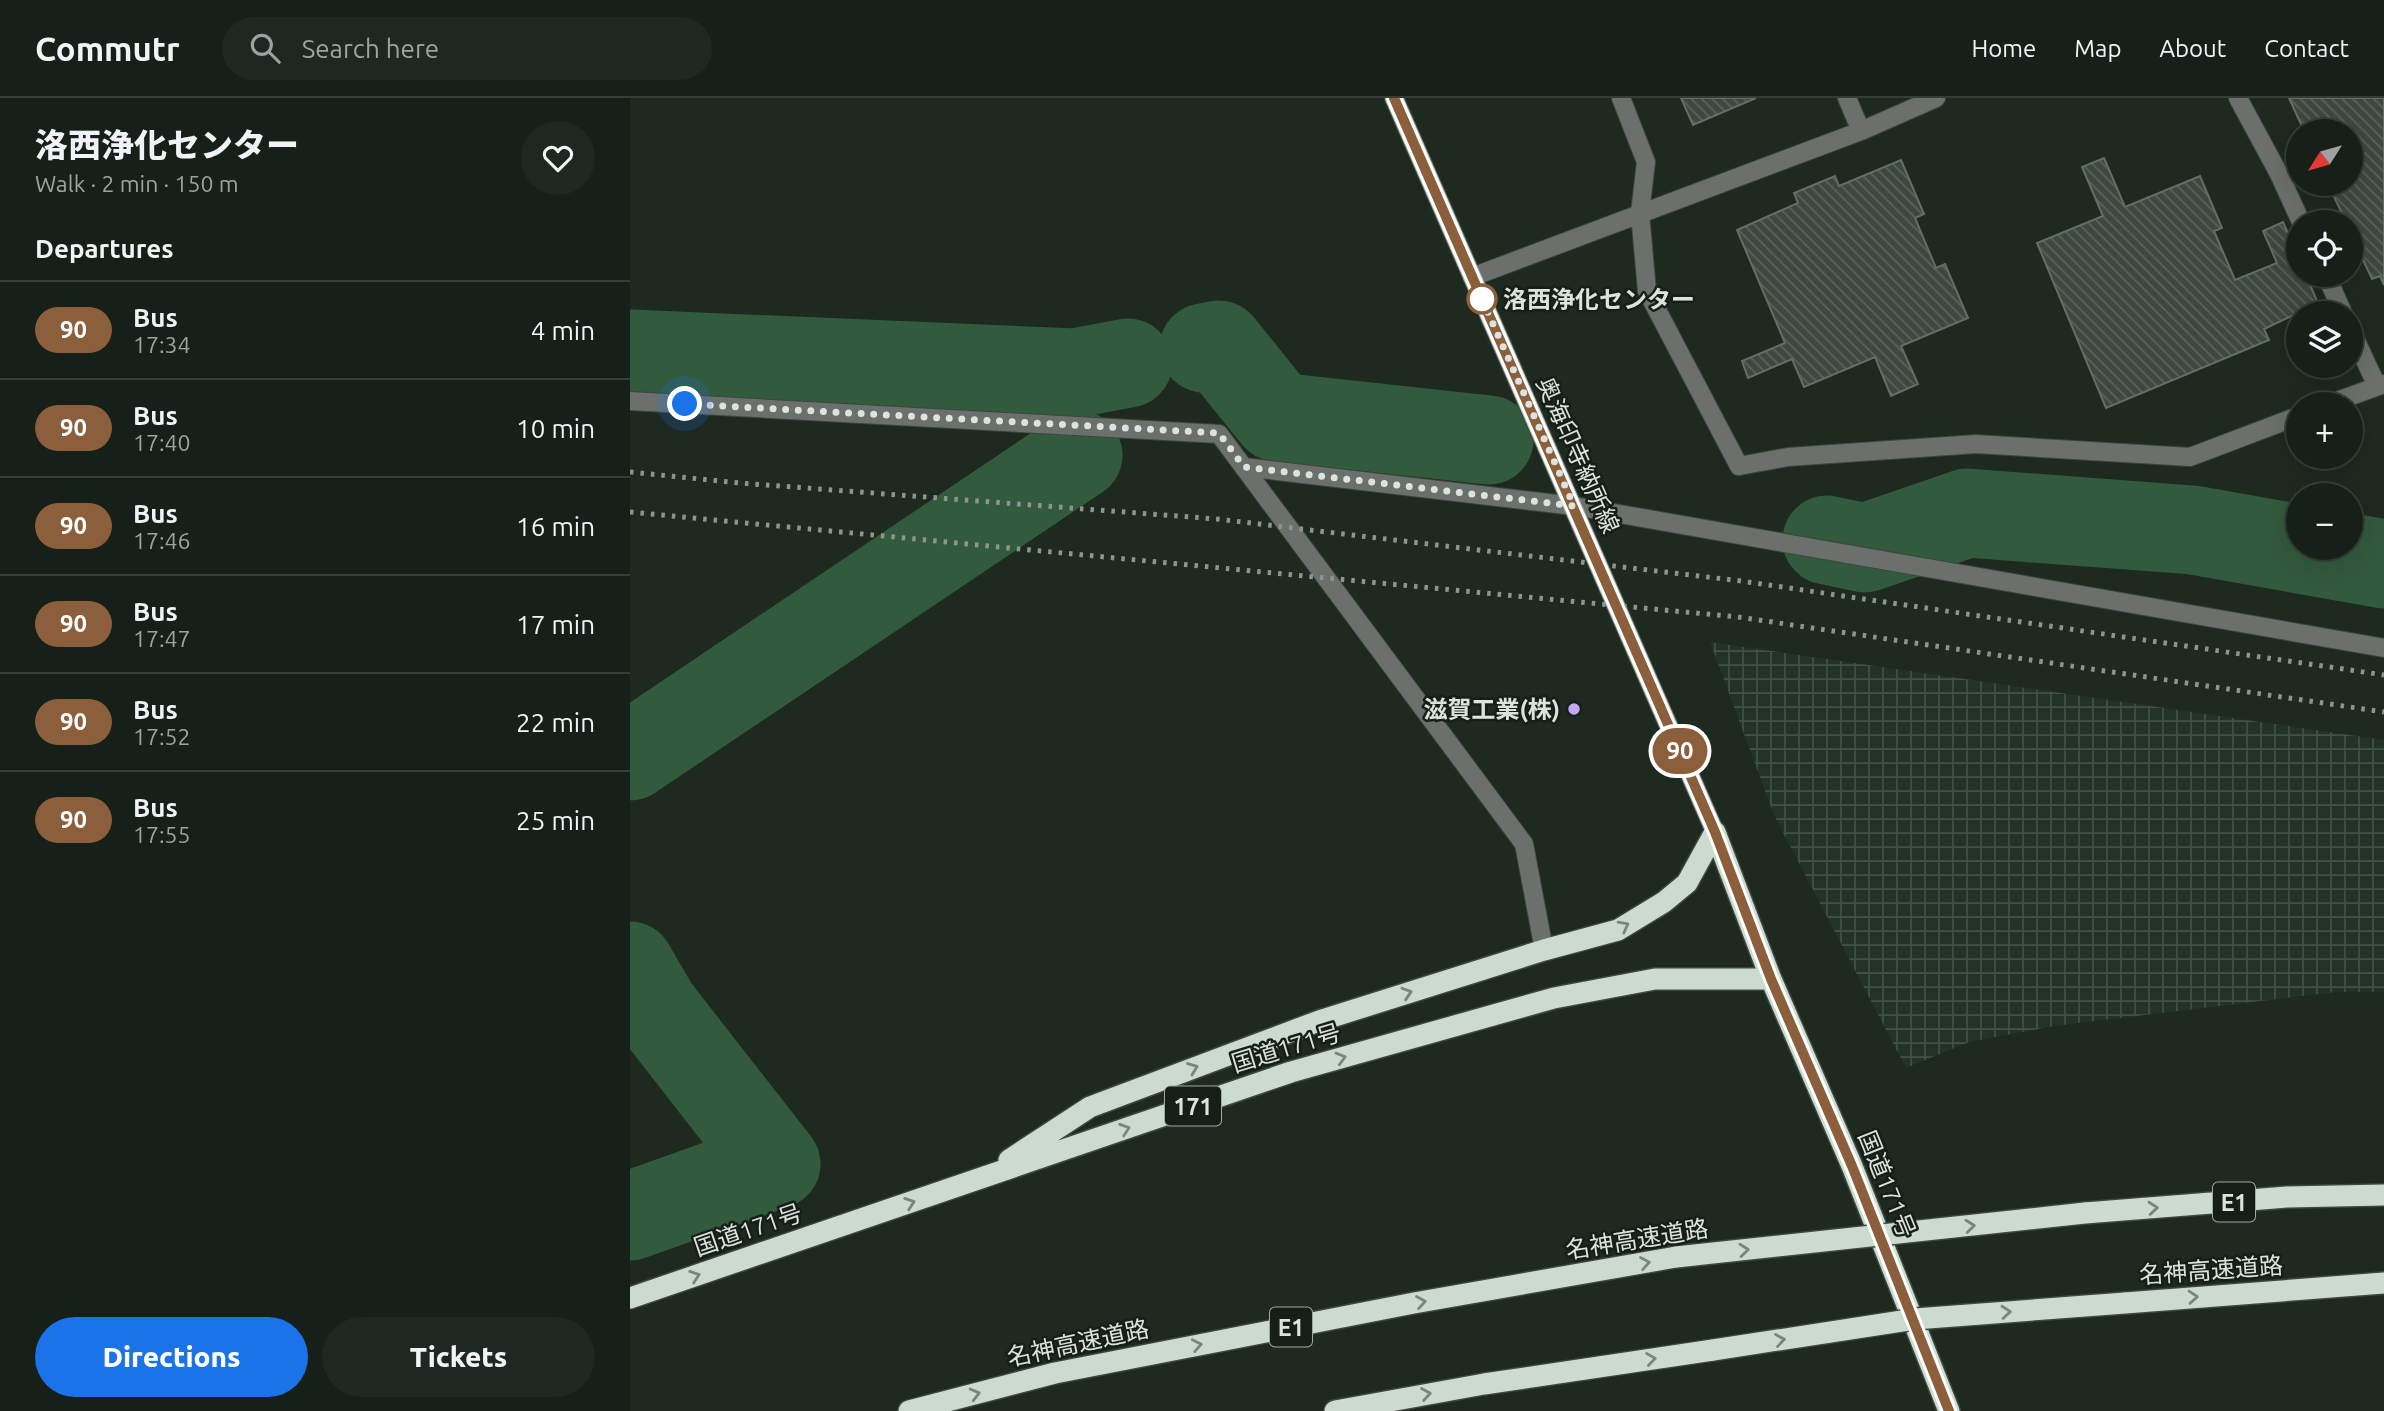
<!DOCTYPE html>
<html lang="en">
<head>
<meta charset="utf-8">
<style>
  :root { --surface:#161f18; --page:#1f2721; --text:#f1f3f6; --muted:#9ea2a2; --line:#353d37; --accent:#1a73e8 }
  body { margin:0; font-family:Ubuntu,"Noto Sans JP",sans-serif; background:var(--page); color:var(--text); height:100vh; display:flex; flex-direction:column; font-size:26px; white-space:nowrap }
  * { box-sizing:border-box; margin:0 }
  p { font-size:23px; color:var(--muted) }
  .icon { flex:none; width:38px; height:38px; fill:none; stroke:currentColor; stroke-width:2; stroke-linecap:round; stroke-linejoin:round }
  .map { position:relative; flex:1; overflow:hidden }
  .sheet { display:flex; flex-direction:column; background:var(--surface); width:630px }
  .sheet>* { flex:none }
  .badge { padding:0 14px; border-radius:23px; font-size:24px; line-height:46px }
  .needle { width:46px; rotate:233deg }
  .controls { position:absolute; left:1656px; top:21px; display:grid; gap:14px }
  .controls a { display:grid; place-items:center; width:77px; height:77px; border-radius:50%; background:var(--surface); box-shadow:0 7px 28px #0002,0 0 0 2px var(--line); font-size:35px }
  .you { position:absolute; width:35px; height:35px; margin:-18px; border:5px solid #fff; border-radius:50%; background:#1a73e8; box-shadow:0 0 0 10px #1a73e833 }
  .map>.badge { position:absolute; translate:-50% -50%; box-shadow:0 0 0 4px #fff }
  h2 { padding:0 35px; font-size:26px; line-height:63px }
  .round { display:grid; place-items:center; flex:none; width:74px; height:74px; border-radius:37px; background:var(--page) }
  .headline { display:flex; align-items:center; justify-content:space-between; height:119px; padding:0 35px }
  h1 { font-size:33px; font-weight:800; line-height:52px }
  .primary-button { display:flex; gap:14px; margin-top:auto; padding:14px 35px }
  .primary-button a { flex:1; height:80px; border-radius:42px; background:var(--accent); color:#fff; font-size:28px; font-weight:800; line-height:80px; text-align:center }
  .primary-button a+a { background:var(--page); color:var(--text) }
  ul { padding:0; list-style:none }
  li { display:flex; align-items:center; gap:21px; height:98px; padding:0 35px; border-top:2px solid var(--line) }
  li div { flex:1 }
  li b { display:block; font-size:26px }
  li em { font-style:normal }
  li .badge { min-width:77px; font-weight:700; text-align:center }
  header { display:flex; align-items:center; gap:42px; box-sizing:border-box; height:98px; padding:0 35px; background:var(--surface); border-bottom:2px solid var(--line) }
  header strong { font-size:33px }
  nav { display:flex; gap:38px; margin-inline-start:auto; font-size:24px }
  .search { width:490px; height:63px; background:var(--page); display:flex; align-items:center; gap:18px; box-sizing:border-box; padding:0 24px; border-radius:38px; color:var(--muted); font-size:26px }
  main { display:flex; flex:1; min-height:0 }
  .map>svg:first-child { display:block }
</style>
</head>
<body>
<header>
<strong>Commutr</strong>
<div class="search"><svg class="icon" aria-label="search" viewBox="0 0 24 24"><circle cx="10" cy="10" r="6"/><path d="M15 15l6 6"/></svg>Search here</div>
<nav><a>Home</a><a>Map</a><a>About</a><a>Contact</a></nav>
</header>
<main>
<section class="sheet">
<div class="headline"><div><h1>洛西浄化センター</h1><p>Walk · 2 min · 150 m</p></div><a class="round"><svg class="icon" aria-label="heart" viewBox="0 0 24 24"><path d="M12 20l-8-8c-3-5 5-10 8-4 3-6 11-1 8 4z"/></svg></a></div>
<h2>Departures</h2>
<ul>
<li><span class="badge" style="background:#8b5e3c;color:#fff">90</span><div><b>Bus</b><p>17:34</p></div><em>4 min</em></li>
<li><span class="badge" style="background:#8b5e3c;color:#fff">90</span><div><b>Bus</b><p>17:40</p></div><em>10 min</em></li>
<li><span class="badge" style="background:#8b5e3c;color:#fff">90</span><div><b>Bus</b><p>17:46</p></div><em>16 min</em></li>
<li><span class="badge" style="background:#8b5e3c;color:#fff">90</span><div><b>Bus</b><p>17:47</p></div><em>17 min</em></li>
<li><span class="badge" style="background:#8b5e3c;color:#fff">90</span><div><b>Bus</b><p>17:52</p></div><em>22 min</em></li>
<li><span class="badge" style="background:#8b5e3c;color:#fff">90</span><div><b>Bus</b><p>17:55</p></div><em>25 min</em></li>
</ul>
<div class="primary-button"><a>Directions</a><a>Tickets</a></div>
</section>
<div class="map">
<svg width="1754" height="1313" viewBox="0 0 1754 1313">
  <defs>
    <pattern id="industrial-grid" width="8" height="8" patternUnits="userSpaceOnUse" patternTransform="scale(1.75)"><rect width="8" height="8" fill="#233327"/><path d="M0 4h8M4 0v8" fill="none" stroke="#425046"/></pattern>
    <pattern id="building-back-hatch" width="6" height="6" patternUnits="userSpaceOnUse" patternTransform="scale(1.75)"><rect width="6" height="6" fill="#3d4940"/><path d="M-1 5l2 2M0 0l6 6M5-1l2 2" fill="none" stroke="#58635b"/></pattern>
  </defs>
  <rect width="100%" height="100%" fill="#1e2920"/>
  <path fill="url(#industrial-grid)" d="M1080 544 1754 642V894H1706L1424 928 1339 944 1276 970 1144 717Z"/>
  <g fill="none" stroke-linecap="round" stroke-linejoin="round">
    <path stroke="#325a3d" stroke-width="89" d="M574 250 589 247 647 319 859 342
      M0 256 445 275 498 265
      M1197 442 1235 450 1337 415 1563 432 1754 466
      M0 658 448 357
      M0 868 25 911 146 1066 0 1118"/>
  </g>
  <path fill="url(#building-back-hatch)" stroke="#626f65" stroke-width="2" d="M1051 0H1126L1063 27Z
    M1659 0H1754V187L1750 178 1742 181 1720 134V124H1716L1698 86H1720V33H1674Z
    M1474 60 1495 109 1570 78 1592 130 1584 133 1605 182 1647 165 1633 133 1653 124 1668 158V177H1676L1692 215H1668L1634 231 1639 242 1476 310 1407 145 1473 118 1452 69Z
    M1271 62 1294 116 1285 120 1306 170 1315 166 1338 220 1271 248 1288 286 1261 298 1245 259 1174 289 1162 261 1118 280 1112 263 1155 245 1107 132 1168 105 1164 95 1205 78 1209 88Z"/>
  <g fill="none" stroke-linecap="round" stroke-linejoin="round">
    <defs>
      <path id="minor" d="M991 0 1016 64 1010 115 1017 193 1109 368 1158 359 1346 346 1560 359 1668 318
        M1217 0 1231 33
        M1608 0 1649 76 1671 124
        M1696 177 1713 215
        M842 179 1231 33 1306 0
        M1720 230 1747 288
        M0 303 589 336 894 746 914 852
        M1699 306 1754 286
        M614 369 944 408 1754 550"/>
      <path id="major" d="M764 0 1085 734"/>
      <path id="highway" d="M1085 734 1141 881 1222 1068 1319 1313
        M379 1062 460 1009 689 923 914 852 988 832 1034 804 1057 785 1085 734
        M1455 1115 1657 1099 1754 1097
        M0 1200 661 974 924 900 1025 881H1141
        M1495 1205 1754 1185
        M279 1313 425 1275 784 1205 1046 1159
        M705 1313 854 1286 1083 1252"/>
    </defs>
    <use href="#minor" stroke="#3c473e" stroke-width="20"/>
    <use href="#major" stroke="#3c473e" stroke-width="20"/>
    <use href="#highway" stroke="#3c473e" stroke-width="24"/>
    <use href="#minor" stroke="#6b706c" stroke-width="18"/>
    <use href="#major" stroke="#b1bcb3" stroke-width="18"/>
    <use href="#highway" stroke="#ccdacf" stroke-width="21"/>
    <path stroke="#8d958e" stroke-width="5" stroke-dasharray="3.5 7" stroke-linecap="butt" d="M0 374 110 385 587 421 1111 483 1754 577
      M0 414 1108 519 1754 614"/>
    <defs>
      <path id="highway-bridge" d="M1046 1159 1455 1115
        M1083 1252 1285 1221 1495 1205"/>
    </defs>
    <use href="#highway-bridge" stroke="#3c473e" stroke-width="24" stroke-linecap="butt"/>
    <use href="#highway-bridge" stroke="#ccdacf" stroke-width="21"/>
  </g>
  <defs><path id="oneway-chevron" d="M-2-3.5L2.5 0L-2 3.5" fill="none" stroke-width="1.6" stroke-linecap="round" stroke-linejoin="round" transform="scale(1.75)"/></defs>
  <g stroke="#7a867c">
    <use href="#oneway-chevron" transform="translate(994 828) rotate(-28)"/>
    <use href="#oneway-chevron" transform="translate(777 895) rotate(-18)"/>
    <use href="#oneway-chevron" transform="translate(711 960) rotate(-16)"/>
    <use href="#oneway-chevron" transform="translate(563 970) rotate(-21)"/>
    <use href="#oneway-chevron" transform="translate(495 1031) rotate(-19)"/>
    <use href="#oneway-chevron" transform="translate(280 1105) rotate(-19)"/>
    <use href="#oneway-chevron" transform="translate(1523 1110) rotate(-5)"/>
    <use href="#oneway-chevron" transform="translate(1340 1128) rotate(-6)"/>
    <use href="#oneway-chevron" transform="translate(1114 1152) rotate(-6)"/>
    <use href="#oneway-chevron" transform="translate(1015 1165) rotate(-10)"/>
    <use href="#oneway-chevron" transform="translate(65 1178) rotate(-19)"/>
    <use href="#oneway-chevron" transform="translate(1563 1199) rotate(-4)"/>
    <use href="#oneway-chevron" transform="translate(791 1204) rotate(-10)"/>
    <use href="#oneway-chevron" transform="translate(1376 1214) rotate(-5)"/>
    <use href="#oneway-chevron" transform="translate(1150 1242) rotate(-9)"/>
    <use href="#oneway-chevron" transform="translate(567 1247) rotate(-11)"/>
    <use href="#oneway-chevron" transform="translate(1021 1261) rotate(-8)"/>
    <use href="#oneway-chevron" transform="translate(345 1296) rotate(-15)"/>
    <use href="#oneway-chevron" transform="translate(796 1296) rotate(-10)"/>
  </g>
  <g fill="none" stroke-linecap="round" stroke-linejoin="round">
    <defs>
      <path id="line" d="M764 0 1085 734 1141 881 1222 1068 1319 1313"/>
    </defs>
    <use href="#line" stroke="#fff" stroke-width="16"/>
    <use href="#line" stroke="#8b5e3c" stroke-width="10"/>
    <path stroke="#dce2dd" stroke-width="7" stroke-dasharray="0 12.6" d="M55 306 589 335 614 369 944 408 852 201"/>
  </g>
  <circle fill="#fff" stroke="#8b5e3c" stroke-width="3.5" cx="852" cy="201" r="14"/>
  <circle fill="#c3a7f2" stroke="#151f17" stroke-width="2.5" cx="944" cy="611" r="7"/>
  <g text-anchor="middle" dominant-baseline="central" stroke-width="5" stroke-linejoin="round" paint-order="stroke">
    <g fill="#151f17" stroke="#a0a8a2" stroke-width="2">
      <rect x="535" y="988.5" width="56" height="39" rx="5"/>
      <rect x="1583" y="1084.5" width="42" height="39" rx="5"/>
      <rect x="640" y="1209.5" width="42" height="39" rx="5"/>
    </g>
    <g font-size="23" font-weight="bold" fill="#dce2dd">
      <text x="563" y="1008">171</text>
      <text x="1604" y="1104">E1</text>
      <text x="661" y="1229">E1</text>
    </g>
    <g font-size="24" font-weight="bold" fill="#dce2dd" stroke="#151f17" text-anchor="start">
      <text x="873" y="201">洛西浄化センター</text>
    </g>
    <g font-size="24" fill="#dce2dd" stroke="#151f17">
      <text transform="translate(948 357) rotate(66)">奥海印寺納所線</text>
      <text transform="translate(656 950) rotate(-17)">国道171号</text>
      <text transform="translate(1257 1086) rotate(68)">国道171号</text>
      <text transform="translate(118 1132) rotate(-19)">国道171号</text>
      <text transform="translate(1007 1141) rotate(-9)">名神高速道路</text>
      <text transform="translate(1581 1172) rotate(-4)">名神高速道路</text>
      <text transform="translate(448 1245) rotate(-12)">名神高速道路</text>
    </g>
    <g font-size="24" font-weight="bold" fill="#dce2dd" stroke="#151f17" text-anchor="end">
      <text x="930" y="611">滋賀工業(株)</text>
    </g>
  </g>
</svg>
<div class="controls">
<a><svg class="needle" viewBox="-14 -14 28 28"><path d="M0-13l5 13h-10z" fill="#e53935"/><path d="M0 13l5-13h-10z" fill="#9ea2a2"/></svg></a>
<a><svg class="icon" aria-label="locate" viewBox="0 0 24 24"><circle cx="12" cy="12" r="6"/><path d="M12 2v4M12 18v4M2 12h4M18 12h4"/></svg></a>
<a><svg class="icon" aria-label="layers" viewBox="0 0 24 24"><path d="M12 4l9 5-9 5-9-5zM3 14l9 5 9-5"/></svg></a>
<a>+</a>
<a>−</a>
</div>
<div class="you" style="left:55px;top:306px"></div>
<b class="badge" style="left:1050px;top:653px;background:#8b5e3c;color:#fff">90</b>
</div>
</main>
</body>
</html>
